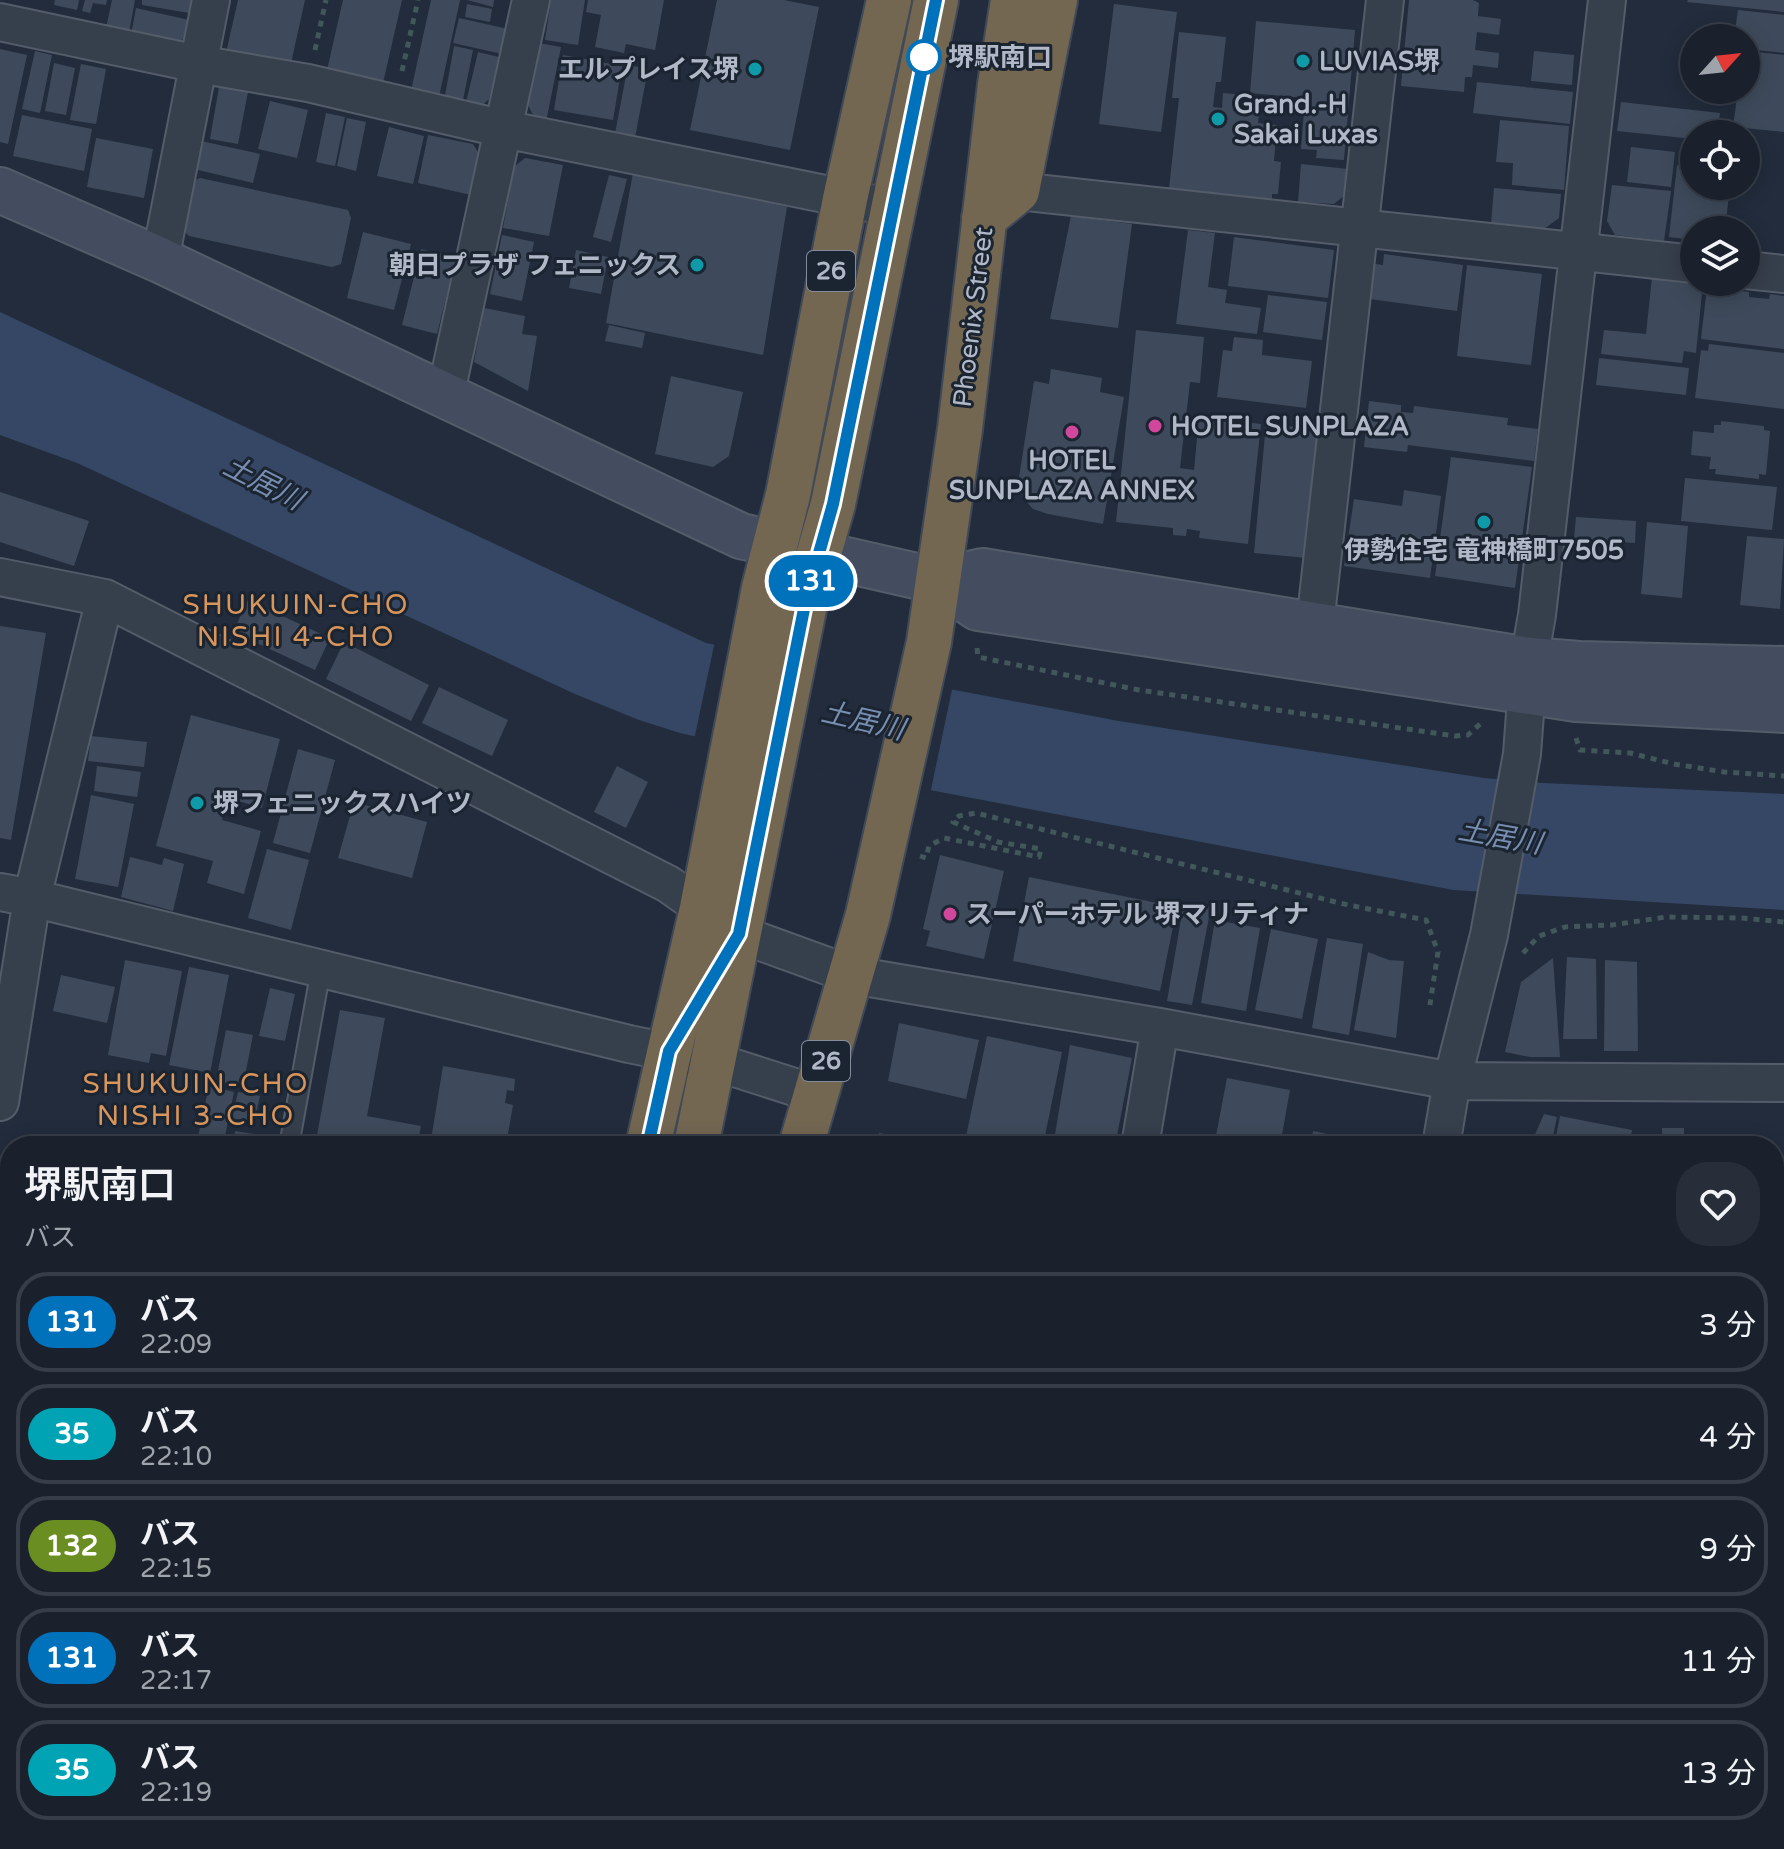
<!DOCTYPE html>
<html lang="ja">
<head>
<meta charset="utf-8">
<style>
  :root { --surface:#1a212d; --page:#272e39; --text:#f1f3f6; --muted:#9fa3aa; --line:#383e49 }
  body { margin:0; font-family:"Varela Round","Noto Sans JP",sans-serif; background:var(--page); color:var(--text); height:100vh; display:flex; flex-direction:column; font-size:30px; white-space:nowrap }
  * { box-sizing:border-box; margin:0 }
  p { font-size:26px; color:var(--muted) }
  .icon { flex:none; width:44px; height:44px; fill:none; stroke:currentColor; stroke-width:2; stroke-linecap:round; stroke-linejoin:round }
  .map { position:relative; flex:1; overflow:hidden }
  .details { position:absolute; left:0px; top:1136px; width:1784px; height:714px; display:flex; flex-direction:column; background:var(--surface); border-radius:32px 32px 0 0; box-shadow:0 4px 20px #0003,0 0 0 2px var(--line) }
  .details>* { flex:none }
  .badge { padding:0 16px; border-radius:26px; font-size:28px; line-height:52px }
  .needle { width:52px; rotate:63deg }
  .fabs { position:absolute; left:1680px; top:24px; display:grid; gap:16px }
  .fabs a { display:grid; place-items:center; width:80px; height:80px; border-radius:50%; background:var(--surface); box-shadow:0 4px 20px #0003,0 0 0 2px var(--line); font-size:40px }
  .map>.badge { position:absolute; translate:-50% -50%; box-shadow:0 0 0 4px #fff }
  .round { display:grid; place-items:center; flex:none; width:84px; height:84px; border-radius:32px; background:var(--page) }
  .summary { display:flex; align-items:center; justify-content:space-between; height:136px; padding:0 24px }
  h1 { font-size:38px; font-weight:600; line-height:60px }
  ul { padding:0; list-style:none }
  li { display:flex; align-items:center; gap:24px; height:100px; margin:0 16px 12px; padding:0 8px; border:4px solid var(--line); border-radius:32px }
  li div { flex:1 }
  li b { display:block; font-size:30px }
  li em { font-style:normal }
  li .badge { min-width:88px; font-weight:700; text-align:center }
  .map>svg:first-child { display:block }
</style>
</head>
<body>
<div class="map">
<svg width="1784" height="1849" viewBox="0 0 1784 1849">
  <rect width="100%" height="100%" fill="#222c3c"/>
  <path fill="#243a3d" d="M183 1840 182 1849H117L71 1841Z"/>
  <path fill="#354764" d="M0 312 706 643 1119 721 1484 778 1543 783 1784 794V910L1453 890 935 791 680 733 639 720 575 694 77 463 0 435Z"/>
  <path fill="#222c3c" d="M715 641 953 685 930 794 694 740Z"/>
  <path fill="#3e4a5b" d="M55 0H79L77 10 54 5Z
    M85 0H107L106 5 93 3 90 13 82 11Z
    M112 0H135L129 33 106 28Z
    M142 0H191L189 13 142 5Z
    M238 0H305L290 68 226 53Z
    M343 0H402L383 83 327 70Z
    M431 0H460L439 97 411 91Z
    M467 0H494L493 7Z
    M551 0H585L578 45 545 40Z
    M588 0H664L655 50 626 44 624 53 595 47 601 15 586 12Z
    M717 0H784L819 7 790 150 690 130Z
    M1409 0H1473L1479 3 1478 16 1501 19 1499 35 1477 32 1475 50 1499 53 1498 68 1473 65 1472 77H1465L1464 92 1401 86Z
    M1688 0H1784V12L1687 2Z
    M467 4 492 9 490 22 465 17Z
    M1114 4 1177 12 1161 132 1099 124Z
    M136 8 189 20 185 38 172 44 131 35Z
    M1738 10 1784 15V53L1746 49V38H1734Z
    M459 18 508 29 502 54 453 43Z
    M1256 21 1355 30 1344 160 1316 158 1317 150 1301 149 1305 98 1250 93Z
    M1179 32 1226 37 1221 82H1216L1213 107 1222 108 1223 93 1235 94 1233 111 1259 114 1258 123 1277 125 1274 161 1281 162 1278 194H1272V199L1169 188 1179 98H1172Z
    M539 43 561 47 546 122 535 119 527 103Z
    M454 46 473 50 462 105 444 101Z
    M0 49 27 55 8 144 0 142Z
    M35 51 52 55 40 113 22 109Z
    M1534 51 1574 55 1572 85 1531 81Z
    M1746 51 1784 55V132L1733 127 1738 90H1746Z
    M478 52 499 57 489 99 477 110 465 107Z
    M563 55 622 66 613 120 554 110Z
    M54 63 75 68 66 115 45 111Z
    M81 64 106 69 96 124 70 120Z
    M628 65 648 69 634 143 614 139Z
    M1477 82 1573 92 1570 124 1473 113Z
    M219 87 248 92 238 144 210 139Z
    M270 101 308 110 297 158 258 149Z
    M1621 102 1720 113 1717 134H1694V139L1617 131Z
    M326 113 345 117 335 166 316 162Z
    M22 115 92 129 84 171 13 156Z
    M347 118 366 122 356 171 337 166Z
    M1500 120 1569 126 1564 190 1512 185 1513 163 1496 162Z
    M389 127 424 136 413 184 377 176Z
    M428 135 473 144 479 154 471 195 418 183Z
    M96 138 153 149 144 198 87 187Z
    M201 141 260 154 253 183 194 169Z
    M1631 147 1675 152 1671 187 1627 182Z
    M1689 151H1694V186H1730L1725 230H1694V240L1669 237 1677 165 1687 167Z
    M525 158 563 165 549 236 503 228 514 167Z
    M1301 164 1348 169 1345 195 1334 204 1298 202Z
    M633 173 787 207 763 355 606 323Z
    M609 175 627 179 611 242 593 237Z
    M200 178 348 210 351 218 341 264 332 267 189 236 183 230 193 181Z
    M1612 185 1671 191 1664 241 1615 235 1607 221Z
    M1494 188 1561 194 1559 218 1544 229 1491 224Z
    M1071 216 1132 224 1118 328 1050 319Z
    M1188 230 1215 233 1208 287 1227 290 1225 303 1261 308 1257 334 1176 324Z
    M363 232 411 244 394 310 347 298Z
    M502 235 534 242 522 301 490 294Z
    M1234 237 1334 250 1328 298 1228 286Z
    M421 249 456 257 437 334 402 325Z
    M576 250 608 257 601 294 569 288Z
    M1384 254 1463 265 1457 311 1370 299 1375 264 1383 265Z
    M1467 265 1542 274 1531 365 1457 356Z
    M1652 277 1703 283 1696 353 1684 351 1682 363 1601 354 1604 330 1646 334Z
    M1707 287 1749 292V297L1769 299 1770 294 1784 296V349L1701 339Z
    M1268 295 1327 302 1322 340 1263 332Z
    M484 308 525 316 522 334 537 336 528 391 474 362Z
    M609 325 645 333 642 348 605 341Z
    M1136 330 1204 337 1200 383 1190 382 1180 468 1194 470 1199 417 1261 424 1248 544 1199 538 1200 531 1187 529 1186 536 1173 535V528L1116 522Z
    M1234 337 1263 340 1262 355 1312 361 1306 408 1217 397 1223 350 1232 351Z
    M1709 344 1784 353V409L1695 398 1701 350 1708 351Z
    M1599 358 1689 368 1686 395 1596 385Z
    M1051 369 1102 378 1100 392 1124 397 1103 524 1048 514 1033 509 1023 498 1018 484 1034 381 1049 384Z
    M671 376 743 392 729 456 713 467 655 454Z
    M1369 401 1401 405V412L1413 413 1414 406 1508 418 1507 425 1538 429 1534 461 1408 445 1407 452 1364 447Z
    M1721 421 1764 426V430L1770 431 1766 475 1759 474V479L1715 474 1716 469H1709L1711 457 1691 455 1693 431 1714 433V425H1721Z
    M1266 424 1319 429 1307 558 1254 553Z
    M1451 457 1532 467 1515 588 1435 576Z
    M1685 478 1777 487 1772 530 1681 521Z
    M1404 490 1441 496 1430 578 1344 566 1354 499 1402 506Z
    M0 492 89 521 74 566 0 542Z
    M1576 517 1636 521 1635 543 1574 539Z
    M1647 522 1688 526 1682 598 1641 594Z
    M1747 536 1784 539 1780 609 1740 605Z
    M248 600 330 638 315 670 233 632Z
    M0 626 46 633 11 840 0 838Z
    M344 642 429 685 411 721 326 679Z
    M439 687 508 720 492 756 422 723Z
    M191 715 280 739 262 808 228 798 222 820 261 831 244 894 207 883 213 861 156 846Z
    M91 736 147 742 144 767 88 761Z
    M298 749 335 760 310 853 273 843Z
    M97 766 141 772 137 797 94 791Z
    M617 766 648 782 626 828 594 812Z
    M91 795 134 804 118 887 75 879Z
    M354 802 427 822 412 878 338 858Z
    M267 849 309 860 291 930 248 918Z
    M940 855 1004 871 984 959 926 946 930 931 923 929Z
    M130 857 162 865 164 858 184 864 173 911 121 897Z
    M1029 877 1177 907 1160 991 1013 961Z
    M1184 902 1211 907 1192 1005 1167 1001Z
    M1215 920 1260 928 1246 1011 1201 1003Z
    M1271 929 1318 939 1302 1019 1255 1010Z
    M1327 938 1363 944 1349 1035 1312 1028Z
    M1368 952 1389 960 1404 961 1396 1038 1354 1030Z
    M1567 957 1596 959 1597 1039H1563Z
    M1553 958 1560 1057H1530L1505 1052 1521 982Z
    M125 960 182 971 166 1056 151 1053 149 1063 108 1055Z
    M1605 960 1637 962 1638 1051H1604Z
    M189 967 229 975 210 1073 169 1065Z
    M61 975 115 987 107 1023 53 1011Z
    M270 988 295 994 285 1041 259 1036Z
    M340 1010 385 1018 367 1116 421 1126 417 1146H315Z
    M899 1023 979 1040 966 1099 888 1081Z
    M226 1030 253 1035 243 1086 216 1081Z
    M987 1036 1062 1052 1043 1146H964Z
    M1070 1045 1132 1058 1115 1146H1053Z
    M443 1066 515 1079 514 1091 507 1090 505 1103 513 1105 506 1146H430Z
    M1227 1078 1290 1090 1280 1146H1214Z
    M209 1086 234 1092 223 1146H196Z
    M238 1092 260 1096 254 1123 232 1118Z
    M1544 1114 1557 1117 1551 1146H1530Z
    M1560 1116 1632 1130 1629 1146H1554Z
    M1662 1128H1684V1144L1662 1145Z
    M235 1131 273 1137 271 1146H233Z
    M1313 1131 1380 1145V1146H1311Z
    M879 1133 950 1144V1146H877Z
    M155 1138 180 1143V1146H153Z
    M1774 1157 1784 1159V1225L1774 1223Z
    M0 1290 10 1292V1320L0 1318Z
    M1774 1329 1784 1330V1422L1774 1420Z
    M0 1391 10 1393V1420L0 1418Z
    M0 1422 10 1424V1451L0 1449Z
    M1774 1428 1784 1429V1448L1776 1494Z
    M0 1453 10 1455V1488L0 1486Z
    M1783 1488H1784V1524L1776 1522Z
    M0 1494 10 1496V1518L0 1517Z
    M0 1520 10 1522V1544L0 1562Z
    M1774 1582 1782 1584 1775 1614H1774Z
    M1782 1586H1784V1645L1774 1644Z
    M1774 1652 1783 1654 1776 1697H1774Z
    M8 1693H10V1806L0 1804V1740Z
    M1774 1735 1784 1737V1822L1774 1820Z
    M773 1840H806L819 1842 818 1849H772Z"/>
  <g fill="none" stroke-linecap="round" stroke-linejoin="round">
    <defs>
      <path id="lane" d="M289 1146 321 969
        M304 1849 305 1840
        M328 1849 330 1840
        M356 1849 358 1840"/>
      <path id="street" d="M0 22 198 64 308 83 504 129 894 208
        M1017 191 1694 264
        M160 260 211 0
        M1746 270 1784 274
        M445 397 531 0
        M0 577 105 598 668 884 739 934 852 975 1160 1027 1452 1081 1784 1083
        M1315 624 1385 0
        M0 892 32 898 629 1044 713 1061 816 1094
        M0 1102 32 898 105 598
        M1140 1146 1160 1027
        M1441 1146 1452 1081 1489 935 1522 754 1529 660 1537 615 1607 0
        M0 1234 10 1236
        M1774 1295 1784 1297
        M1774 1560 1784 1562
        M1774 1722 1784 1724
        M1315 1849 1317 1840"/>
      <path id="secondary" d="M0 190 160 260 741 536 938 581 978 608 1576 699 1784 710
        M938 581 983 571 1529 660 1579 664 1784 669
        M0 1624 10 1626
        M1176 1840 1226 1849"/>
      <path id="highway" d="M984 218 1017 191 1055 0
        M648 1146 702 908 764 588 788 495 845 199 889 0
        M696 1146 806 599 833 504 936 0
        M801 1146 868 915 929 642 960 429 1000 85 1013 0
        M501 1849 503 1840
        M549 1849 551 1840
        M619 1849 621 1840
        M671 1849 673 1840"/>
    </defs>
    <use href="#lane" stroke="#545c6a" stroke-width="22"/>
    <use href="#street" stroke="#545c6a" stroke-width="40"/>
    <use href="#secondary" stroke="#545c6a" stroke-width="48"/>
    <use href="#highway" stroke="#414957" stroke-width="48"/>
    <path stroke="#42575a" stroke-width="5" stroke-dasharray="6 6" stroke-linecap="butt" d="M315 50 326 0
      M402 71 418 0
      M977 648 978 657 1139 690 1455 736 1468 735 1480 724
      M1576 738 1580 750 1630 753 1674 764 1724 772 1784 776
      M920 856 926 858 929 846 944 838 1039 857 1041 849 998 842 953 822 959 816 976 813 1348 905 1426 920 1438 952 1429 1011
      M1523 953 1539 936 1565 927 1612 925 1666 917 1742 918 1784 922"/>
    <use href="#lane" stroke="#363f4c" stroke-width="18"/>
    <use href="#street" stroke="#363f4c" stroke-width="36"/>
    <use href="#secondary" stroke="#434d5f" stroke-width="44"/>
    <use href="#highway" stroke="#736752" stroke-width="44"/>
  </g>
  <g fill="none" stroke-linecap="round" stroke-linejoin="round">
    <defs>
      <path id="line" d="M648 1146 669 1051 739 934 806 599 833 504 936 0"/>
    </defs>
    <use href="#line" stroke="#fff" stroke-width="18"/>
    <use href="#line" stroke="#0072bc" stroke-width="12"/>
  </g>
  <circle fill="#fff" stroke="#0072bc" stroke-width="4" cx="924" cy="57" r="16"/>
  <g fill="#0f9aa8" stroke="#1b2431" stroke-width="3">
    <circle cx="1303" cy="61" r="8"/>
    <circle cx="755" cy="69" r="8"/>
    <circle cx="1218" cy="119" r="8"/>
    <circle cx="697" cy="265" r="8"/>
    <circle cx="1484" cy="522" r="8"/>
    <circle cx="197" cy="803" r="8"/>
  </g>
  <g fill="#d1479c" stroke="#1b2431" stroke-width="3">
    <circle cx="1155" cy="426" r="8"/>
    <circle cx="1072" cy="432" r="8"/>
    <circle cx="950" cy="914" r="8"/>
  </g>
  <g text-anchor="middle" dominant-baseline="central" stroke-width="6" stroke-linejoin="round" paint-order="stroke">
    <g fill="#1b2431" stroke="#848c9b" stroke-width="2">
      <rect x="807" y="251" width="48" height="40" rx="6"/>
      <rect x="802" y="1041" width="48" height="40" rx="6"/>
    </g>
    <g font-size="24" font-weight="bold" fill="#b1b9c8">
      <text x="831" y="271">26</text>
      <text x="826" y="1061">26</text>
    </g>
    <g font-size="26" font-weight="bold" fill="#b1b9c8" stroke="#1b2431" text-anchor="start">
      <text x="948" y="57">堺駅南口</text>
    </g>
    <g font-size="26" font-weight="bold" fill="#b1b9c8" stroke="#1b2431" text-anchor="start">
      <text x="1319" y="61">LUVIAS堺</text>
      <text x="739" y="69" text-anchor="end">エルプレイス堺</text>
      <text x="1234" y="104">Grand.-H<tspan x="1234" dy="30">Sakai Luxas</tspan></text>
      <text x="681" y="265" text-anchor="end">朝日プラザ フェニックス</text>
      <text x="1171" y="426">HOTEL SUNPLAZA</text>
      <text x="1072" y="460" text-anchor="middle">HOTEL<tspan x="1072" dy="30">SUNPLAZA ANNEX</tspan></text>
      <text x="1484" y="550" text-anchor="middle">伊勢住宅 竜神橋町7505</text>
      <text x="213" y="803">堺フェニックスハイツ</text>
      <text x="966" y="914">スーパーホテル 堺マリティナ</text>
    </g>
    <g font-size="26" fill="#b1b9c8" stroke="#1b2431">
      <text transform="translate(973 317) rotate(-83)">Phoenix Street</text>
    </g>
    <g font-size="28" font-style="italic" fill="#788eb1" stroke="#1b2431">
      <text transform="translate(263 483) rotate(27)">土居川</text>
      <text transform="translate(863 721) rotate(13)">土居川</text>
      <text transform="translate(1500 837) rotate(10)">土居川</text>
    </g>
    <g font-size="28" letter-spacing="2" fill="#d8955c" stroke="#1b2431">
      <text x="296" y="605">SHUKUIN-CHO<tspan x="296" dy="32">NISHI 4-CHO</tspan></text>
      <text x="196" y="1084">SHUKUIN-CHO<tspan x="196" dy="32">NISHI 3-CHO</tspan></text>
    </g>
  </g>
</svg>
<div class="fabs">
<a><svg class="needle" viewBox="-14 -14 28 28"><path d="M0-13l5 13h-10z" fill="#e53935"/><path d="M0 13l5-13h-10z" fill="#9fa3aa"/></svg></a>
<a><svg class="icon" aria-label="locate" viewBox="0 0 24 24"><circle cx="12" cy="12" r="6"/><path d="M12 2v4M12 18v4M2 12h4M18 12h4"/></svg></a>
<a><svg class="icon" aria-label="layers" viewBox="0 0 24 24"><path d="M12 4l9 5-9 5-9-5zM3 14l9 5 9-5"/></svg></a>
</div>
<b class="badge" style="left:811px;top:581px;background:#0072bc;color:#fff">131</b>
<section class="details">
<div class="summary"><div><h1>堺駅南口</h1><p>バス</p></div><a class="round"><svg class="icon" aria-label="heart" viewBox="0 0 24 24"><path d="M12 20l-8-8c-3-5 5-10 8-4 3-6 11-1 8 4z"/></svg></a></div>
<ul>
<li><span class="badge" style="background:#0072bc;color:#fff">131</span><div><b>バス</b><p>22:09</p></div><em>3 分</em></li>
<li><span class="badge" style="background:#00a3b4;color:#fff">35</span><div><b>バス</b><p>22:10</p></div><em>4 分</em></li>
<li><span class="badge" style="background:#6b8e23;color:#fff">132</span><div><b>バス</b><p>22:15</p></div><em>9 分</em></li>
<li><span class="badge" style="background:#0072bc;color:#fff">131</span><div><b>バス</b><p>22:17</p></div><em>11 分</em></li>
<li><span class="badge" style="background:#00a3b4;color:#fff">35</span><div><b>バス</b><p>22:19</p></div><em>13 分</em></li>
</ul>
</section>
</div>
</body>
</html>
